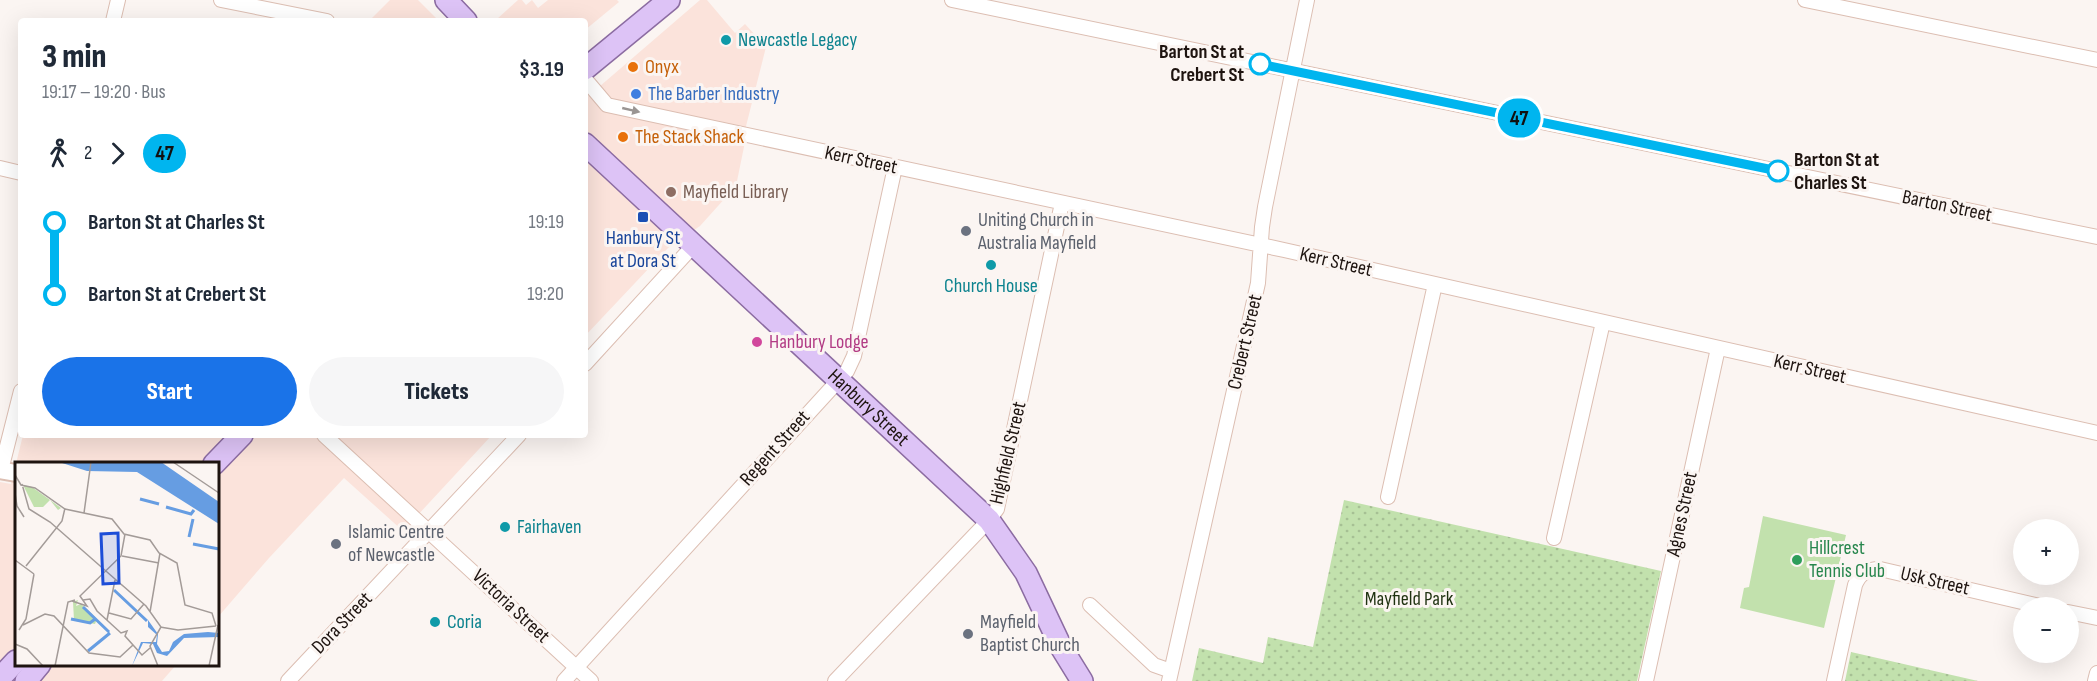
<!DOCTYPE html>
<html lang="en">
<head>
<meta charset="utf-8">
<style>
  :root { --surface:#fff; --page:#f6f6f7; --text:#1f2937; --muted:#747a83; --accent:#1a73e8 }
  body { margin:0; font-family:"Sofia Sans Condensed",sans-serif; background:var(--page); color:var(--text); height:100vh; display:flex; flex-direction:column; font-size:22px; white-space:nowrap }
  * { box-sizing:border-box; margin:0 }
  p { font-size:20px; color:var(--muted) }
  .icon { flex:none; width:33px; height:33px; fill:none; stroke:currentColor; stroke-width:2; stroke-linecap:round; stroke-linejoin:round }
  .map { position:relative; flex:1; overflow:hidden }
  .drawer { position:absolute; left:18px; top:18px; width:570px; height:420px; display:flex; flex-direction:column; background:var(--surface); border-radius:6px; box-shadow:0 6px 24px #0002 }
  .drawer>* { flex:none }
  .badge { padding:0 12px; border-radius:20px; font-size:21px; line-height:39px }
  .buttons { position:absolute; left:2013px; top:519px; display:grid; gap:12px }
  .buttons a { display:grid; place-items:center; width:66px; height:66px; border-radius:50%; background:var(--surface); box-shadow:0 6px 24px #0002; font-size:30px }
  .map>.badge { position:absolute; translate:-50% -50%; box-shadow:0 0 0 3px #fff }
  .legs { display:flex; align-items:center; gap:9px; height:66px; padding:0 24px; font-size:20px }
  .legs p { margin-inline-start:auto }
  .head { display:flex; align-items:center; justify-content:space-between; height:102px; padding:0 24px }
  h1 { font-size:33px; font-weight:800; line-height:45px }
  .primary-button { display:flex; gap:12px; margin-top:auto; padding:12px 24px }
  .primary-button a { flex:1; height:69px; border-radius:36px; background:var(--accent); color:#fff; font-size:24px; font-weight:800; line-height:69px; text-align:center }
  .primary-button a+a { background:var(--page); color:var(--text) }
  ul { padding:0 24px; list-style:none }
  li { display:flex; align-items:center; gap:21px; height:72px; font-size:22px }
  li i { display:grid; place-items:center; width:9px; height:100%; margin:0 8px; background:currentColor }
  li i::after { content:''; width:15px; height:15px; margin:-8px; border:4px solid; border-radius:50%; background:var(--surface) }
  li p { margin-inline-start:auto }
  li:first-child i { background:linear-gradient(#0000 50%,currentColor 0) }
  li:last-child i { background:linear-gradient(currentColor 50%,#0000 0) }
  .map>svg:first-child { display:block }
</style>
</head>
<body>
<div class="map">
<svg width="2097" height="681" viewBox="0 0 2097 681">
  <defs>
    <pattern id="park-dots" width="8" height="8" patternUnits="userSpaceOnUse" patternTransform="scale(1.5)"><rect width="8" height="8" fill="#c2e1ad"/><path d="M2 2h.1M6 6h.1" fill="none" stroke="#a6c094" stroke-width="1.8" stroke-linecap="round"/></pattern>
  </defs>
  <rect width="100%" height="100%" fill="#fbf5f2"/>
  <path fill="#fbe3db" d="M390 0H418L439 21H369Z
    M518 0H522L526 5 532 0 538 8 548 0H617L619 2 585 30V21H498L497 19Z
    M700 0H707L735 33 745 24 766 47 742 142H745L736 186 700 226 668 248 585 336V99Z
    M23 435H492L403 531 344 478 269 558 218 617V464H16V664L176 665 162 681H0V482L11 484Z"/>
  <path fill="#c2e1ad" d="M1763 516 1846 535 1824 628 1740 608 1744 588 1749 587Z"/>
  <path fill="url(#park-dots)" d="M1344 500 1661 571 1637 681H1192L1199 648 1263 663 1268 637 1313 647Z
    M1851 652 1978 681H1845Z"/>
  <g fill="none" stroke-linecap="round" stroke-linejoin="round">
    <defs>
      <path id="minor" d="M221 0 327 21
        M952 0 2097 237
        M1805 0 2097 60
        M113 21 118 0
        M585 79 607 105 1284 250 2097 433
        M0 168 21 173
        M585 364 693 246
        M324 435 591 681
        M1 470 21 391
        M1388 497 1435 284
        M1554 538 1603 322
        M1090 605 1154 665 1171 671
        M2068 612 2097 618
        M288 681 519 435
        M564 681 847 371 854 356 895 167
        M835 681 989 520 997 509 1062 203
        M1169 681 1258 283 1262 227 1265 207 1307 0
        M1646 681 1718 348
        M1834 681 1855 585C1860 573 1867 569 1880 569L2048 608
        M2095 681 2097 673"/>
      <path id="tertiary" d="M0 470 16 473"/>
      <g id="primary">
        <path d="M446 0 466 21"/>
        <path d="M585 69 669 0"/>
        <path id="s1" d="M585 144 989 520 1026 573 1061 647 1082 681"/>
        <path d="M214 464 242 435"/>
        <path d="M0 678 16 661"/>
        <path d="M26 681 40 664"/>
      </g>
    </defs>
    <use href="#minor" stroke="#dcbeb2" stroke-width="16"/>
    <use href="#tertiary" stroke="#dcbeb2" stroke-width="20"/>
    <use href="#primary" stroke="#8c6ca2" stroke-width="24"/>
    <use href="#minor" stroke="#fff" stroke-width="14"/>
    <use href="#tertiary" stroke="#fff" stroke-width="16"/>
    <use href="#primary" stroke="#ddc3f6" stroke-width="21"/>
  </g>
  <defs><path id="oneway-solid" d="M-6-.8H1V-3.2L6.5 0L1 3.2V.8H-6Z" transform="scale(1.5)"/></defs>
  <use fill="#9a9593" href="#oneway-solid" transform="translate(631 110) rotate(13)"/>
  <g fill="none" stroke-linecap="round" stroke-linejoin="round">
    <defs>
      <path id="line-1" d="M1260 64 1778 171"/>
    </defs>
    <use href="#line-1" stroke="#fff" stroke-width="14"/>
    <use href="#line-1" stroke="#00b5ef" stroke-width="9"/>
  </g>
  <g fill="#0f9aa8" stroke="#fbf5f2" stroke-width="2">
    <circle cx="726" cy="40" r="6"/>
    <circle cx="991" cy="265" r="6"/>
    <circle cx="505" cy="527" r="6"/>
    <circle cx="435" cy="622" r="6"/>
  </g>
  <g fill="#fff" stroke="#00b5ef" stroke-width="3">
    <circle cx="1260" cy="64" r="10"/>
    <circle cx="1778" cy="171" r="10"/>
  </g>
  <g fill="#e8710a" stroke="#fbf5f2" stroke-width="2">
    <circle cx="633" cy="67" r="6"/>
    <circle cx="623" cy="137" r="6"/>
  </g>
  <circle fill="#3f7fe0" stroke="#fbf5f2" stroke-width="2" cx="636" cy="94" r="6"/>
  <circle fill="#8d6e63" stroke="#fbf5f2" stroke-width="2" cx="671" cy="192" r="6"/>
  <rect fill="#1a4fb4" stroke="#fbf5f2" stroke-width="2" x="637" y="211" width="12" height="12" rx="3"/>
  <g fill="#6b7280" stroke="#fbf5f2" stroke-width="2">
    <circle cx="966" cy="231" r="6"/>
    <circle cx="336" cy="544" r="6"/>
    <circle cx="968" cy="634" r="6"/>
  </g>
  <circle fill="#d1479c" stroke="#fbf5f2" stroke-width="2" cx="757" cy="342" r="6"/>
  <circle fill="#2e9e5b" stroke="#fbf5f2" stroke-width="2" cx="1797" cy="560" r="6"/>
  <g text-anchor="middle" dominant-baseline="central" stroke-width="6" stroke-linejoin="round" paint-order="stroke">
    <g font-size="20" fill="#0d838f" stroke="#fbf5f2" text-anchor="start">
      <text x="738" y="40">Newcastle Legacy</text>
      <text x="991" y="286" text-anchor="middle">Church House</text>
      <text x="517" y="527">Fairhaven</text>
      <text x="447" y="622">Coria</text>
    </g>
    <g font-size="20" font-weight="bold" fill="#1e1410" stroke="#fbf5f2" text-anchor="end">
      <text x="1244" y="52">Barton St at<tspan x="1244" dy="23">Crebert St</tspan></text>
      <text x="1794" y="160" text-anchor="start">Barton St at<tspan x="1794" dy="23">Charles St</tspan></text>
    </g>
    <g font-size="20" fill="#c56008" stroke="#fbf5f2" text-anchor="start">
      <text x="645" y="67">Onyx</text>
      <text x="635" y="137">The Stack Shack</text>
    </g>
    <g font-size="20" fill="#366cbe" stroke="#fbf5f2" text-anchor="start">
      <text x="648" y="94">The Barber Industry</text>
    </g>
    <g font-size="20" fill="#1e1410" stroke="#fbf5f2">
      <text transform="translate(861 160) rotate(12)">Kerr Street</text>
      <text transform="translate(1947 206) rotate(12)">Barton Street</text>
      <text transform="translate(1336 262) rotate(13)">Kerr Street</text>
      <text transform="translate(1245 342) rotate(-77)">Crebert Street</text>
      <text transform="translate(1810 369) rotate(13)">Kerr Street</text>
      <text stroke="none"><textPath href="#s1" startOffset="387">Hanbury Street</textPath></text>
      <text transform="translate(775 448) rotate(-48)">Regent Street</text>
      <text transform="translate(1008 453) rotate(-77)">Highfield Street</text>
      <text transform="translate(1682 514) rotate(-78)">Agnes Street</text>
      <text transform="translate(1935 581) rotate(13)">Usk Street</text>
      <text transform="translate(511 606) rotate(43)">Victoria Street</text>
      <text transform="translate(342 623) rotate(-46)">Dora Street</text>
    </g>
    <g font-size="20" fill="#785e54" stroke="#fbf5f2" text-anchor="start">
      <text x="683" y="192">Mayfield Library</text>
    </g>
    <g font-size="20" fill="#5b616d" stroke="#fbf5f2" text-anchor="start">
      <text x="978" y="220">Uniting Church in<tspan x="978" dy="23">Australia Mayfield</tspan></text>
      <text x="348" y="532">Islamic Centre<tspan x="348" dy="23">of Newcastle</tspan></text>
      <text x="980" y="622">Mayfield<tspan x="980" dy="23">Baptist Church</tspan></text>
    </g>
    <g font-size="20" fill="#164399" stroke="#fbf5f2">
      <text x="643" y="238">Hanbury St<tspan x="643" dy="23">at Dora St</tspan></text>
    </g>
    <g font-size="20" fill="#b23c85" stroke="#fbf5f2" text-anchor="start">
      <text x="769" y="342">Hanbury Lodge</text>
    </g>
    <g font-size="20" fill="#27864d" stroke="#fbf5f2" text-anchor="start">
      <text x="1809" y="548">Hillcrest<tspan x="1809" dy="23">Tennis Club</tspan></text>
    </g>
    <g font-size="20" fill="#1f3211" stroke="#fbf5f2">
      <text x="1409" y="599">Mayfield Park</text>
    </g>
  </g>
  <g transform="translate(15 462)">
    <rect width="204" height="204" fill="#fbf5f2"/>
    <path d="M8 23 17 25 35 38 46 46 43 48 35 38 28 45H19ZM63 138 61 144 66 142 75 150 82 157 80 162 59 158 58 140Z" fill="#c2e1ad"/>
    <path d="M44 0H146L204 40V62L122 10 72 9ZM133 158 143 172 142 182 147 190 154 189 158 180 169 172 193 170 204 171V175L169 176 152 194 142 191 138 182 128 181 117 204 126 180H141L142 173 133 165Z" fill="#669de2"/>
    <path fill="none" stroke="#669de2" stroke-width="3" d="M125 37 144 42M151 45 176 52 179 48M174 75 178 57M178 82 204 87M99 128 132 159M68 145 94 170M56 157 75 161 80 157M73 189 95 171"/>
    <path fill="none" stroke="#a39b98" stroke-width="1.5" d="M158 0 204 31M0 13 6 23 20 26 50 47 97 57 109 72 135 78 144 91 162 101 170 143 197 151 201 164M7 22 14 47 35 60 108 124M0 31 2 44 9 55M69 51 76 0M107 94 144 101M0 98 19 112M11 104 47 59 50 46M107 123 131 144 146 165 135 184 143 204M68 138 75 137 82 149 106 171 112 169 110 174 127 193 135 186M57 139 72 144 65 134 106 94 110 72M135 150 145 91M94 151 116 157 129 142M92 158 100 118M8 163 30 152 39 154 74 191 105 195 118 183M145 165 163 168 201 164M4 168 11 157 19 112M0 182 12 187 28 204M40 204 53 140 60 138M194 204 203 163 194 204"/>
    <path fill="#1d4ed8" fill-opacity="0.15" stroke="#1d4ed8" stroke-width="3" d="M103 71 104 121 88 122 86 72Z"/>
    <rect width="204" height="204" fill="none" stroke="#1e1410" stroke-width="3"/>
  </g>
</svg>
<div class="buttons">
<a>+</a>
<a>−</a>
</div>
<b class="badge" style="left:1519px;top:118px;background:#00b5ef;color:#111">47</b>
<section class="drawer">
<div class="head"><div><h1>3 min</h1><p>19:17 – 19:20 · Bus</p></div><b>$3.19</b></div>
<div class="legs"><svg class="icon" aria-label="walk" viewBox="0 0 24 24"><circle cx="13" cy="4" r="2"/><path d="M13 8l-2 6 4 7M11 14l-3 7M7 12l3-4h3l4 4"/></svg>2<svg class="icon" aria-label="forward" viewBox="0 0 24 24"><path d="M9 5l7 7-7 7"/></svg><b class="badge" style="background:#00b5ef;color:#111">47</b></div>
<ul>
<li><i style="color:#00b5ef"></i><b>Barton St at Charles St</b><p>19:19</p></li>
<li><i style="color:#00b5ef"></i><b>Barton St at Crebert St</b><p>19:20</p></li>
</ul>
<div class="primary-button"><a>Start</a><a>Tickets</a></div>
</section>
</div>
</body>
</html>
